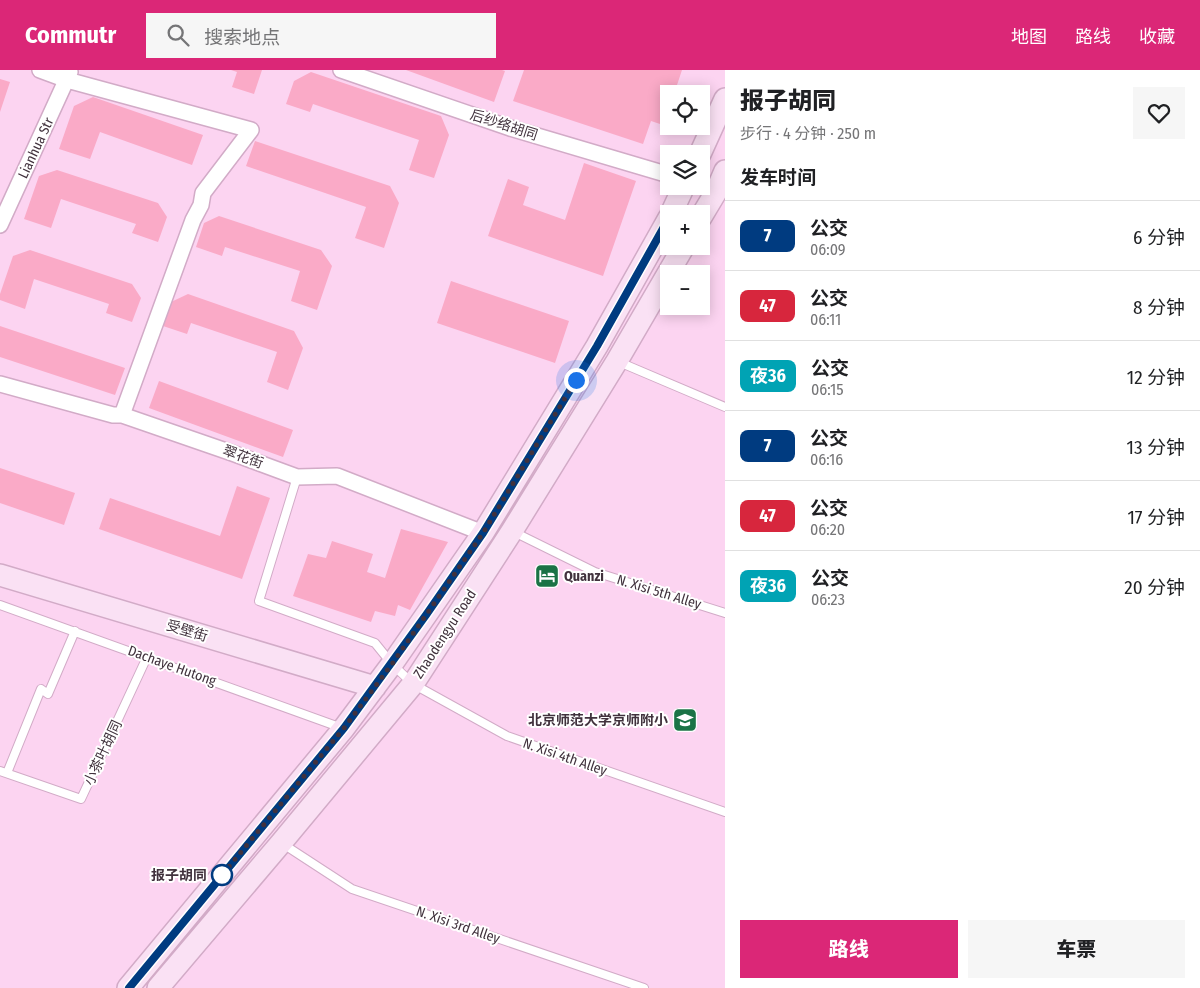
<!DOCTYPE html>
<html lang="zh">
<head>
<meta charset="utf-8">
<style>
  :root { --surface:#fff; --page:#f6f6f6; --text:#202124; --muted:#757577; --line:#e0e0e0; --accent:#db2777 }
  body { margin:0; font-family:"Fira Sans Condensed","Noto Sans SC",sans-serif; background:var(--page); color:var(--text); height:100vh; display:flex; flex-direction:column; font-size:19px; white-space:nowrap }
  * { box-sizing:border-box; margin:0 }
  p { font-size:16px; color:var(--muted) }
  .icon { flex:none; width:28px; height:28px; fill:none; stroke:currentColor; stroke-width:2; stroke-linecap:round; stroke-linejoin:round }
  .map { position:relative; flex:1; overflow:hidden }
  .details { display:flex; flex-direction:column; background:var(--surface); width:475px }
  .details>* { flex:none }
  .badge { padding:0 10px; border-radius:8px; font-size:18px; line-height:32px }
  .controls { position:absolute; left:660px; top:15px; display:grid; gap:10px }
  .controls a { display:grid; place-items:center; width:50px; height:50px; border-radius:0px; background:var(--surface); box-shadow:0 2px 12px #0003; font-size:25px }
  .you { position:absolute; width:25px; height:25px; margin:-12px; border:4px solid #fff; border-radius:50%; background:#1a73e8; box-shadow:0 0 0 8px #1a73e833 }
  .map>.badge { position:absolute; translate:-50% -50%; box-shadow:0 0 0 2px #fff }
  h2 { padding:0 15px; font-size:19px; line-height:45px }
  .round { display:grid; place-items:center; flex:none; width:52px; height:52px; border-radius:0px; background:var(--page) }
  .head { display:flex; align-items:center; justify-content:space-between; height:85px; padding:0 15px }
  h1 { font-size:24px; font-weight:800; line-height:38px }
  .action { display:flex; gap:10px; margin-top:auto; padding:10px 15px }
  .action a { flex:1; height:58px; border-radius:0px; background:var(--accent); color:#fff; font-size:20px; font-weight:800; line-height:58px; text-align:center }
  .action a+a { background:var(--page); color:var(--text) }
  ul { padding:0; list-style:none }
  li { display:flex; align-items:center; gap:15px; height:70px; padding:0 15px; border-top:1px solid var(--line) }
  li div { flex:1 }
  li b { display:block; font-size:19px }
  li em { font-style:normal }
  li .badge { min-width:55px; font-weight:700; text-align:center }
  header { display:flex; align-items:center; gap:30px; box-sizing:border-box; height:70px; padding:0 25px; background:var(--accent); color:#fff }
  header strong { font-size:24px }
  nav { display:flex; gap:28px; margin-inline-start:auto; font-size:18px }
  .search { width:350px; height:45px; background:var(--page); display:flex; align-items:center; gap:12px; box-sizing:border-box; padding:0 18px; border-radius:0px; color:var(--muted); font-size:19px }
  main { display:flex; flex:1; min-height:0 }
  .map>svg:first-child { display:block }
</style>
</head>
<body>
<header>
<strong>Commutr</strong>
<div class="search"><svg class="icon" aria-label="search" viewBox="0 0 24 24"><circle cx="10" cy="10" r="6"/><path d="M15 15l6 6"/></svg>搜索地点</div>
<nav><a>地图</a><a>路线</a><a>收藏</a></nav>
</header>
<main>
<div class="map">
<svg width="725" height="918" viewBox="0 0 725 918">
  <rect width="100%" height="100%" fill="#fcd4f1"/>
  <path fill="#faaac7" d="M231 0H262L254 24 232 17 237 2Z
    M406 0H502L505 1 494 32Z
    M524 0H682L674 24H669V39L663 55 651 51 643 74 513 31Z
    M311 2 441 46 449 65 434 108 409 100 419 70 313 34 310 42 286 34 294 11Z
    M0 9 10 12 0 42Z
    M93 27 203 65 192 95 100 62 90 89 59 79 74 36Z
    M255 71 390 116 399 133 384 178 355 168 366 137 246 96Z
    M584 93 636 111 603 206 488 166 508 109 529 117 523 135 565 150Z
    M57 100 158 133 167 147 158 172 132 163 136 154 61 129 51 158 24 149 39 106Z
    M219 146 321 180 332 196 317 240 291 231 300 201 225 177 222 186 196 177 204 153Z
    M30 180 132 214 141 228 132 252 106 243 109 234 34 209 25 239 0 230V224L13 186Z
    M451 211 569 251 555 293 437 253Z
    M188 224 294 261 303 278 288 320 267 312 277 282 191 253 187 264 163 256 171 232Z
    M0 256 125 298 115 325 0 287Z
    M159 311 293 360 283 387 149 338Z
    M0 398 75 423 64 455 0 433Z
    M237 416 270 428 242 509 99 459 110 428 220 466Z
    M401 459 448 472 410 540 398 535 395 546 375 541 371 552 293 526 308 484 326 488 332 471 373 484 367 502 385 508Z"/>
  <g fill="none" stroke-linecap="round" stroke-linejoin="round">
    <defs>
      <path id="lane" d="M619 292 725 337
        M297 407 259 531 375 573 392 594 413 614 507 666 725 742
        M514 462 595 502 725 543
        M0 535 342 658
        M0 701 81 729 147 587
        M7 703 41 619 48 624 75 561
        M283 774 352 819 644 918"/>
      <path id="street" d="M40 0 67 10 251 60 203 123 201 135 193 150 122 345
        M341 0 510 58 669 105
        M0 155 70 2
        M0 314 113 345H122L232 383 297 407 337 406 483 463"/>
      <path id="secondary" d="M700 84 725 29
        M671 144 684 116
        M701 147 716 122 725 101
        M0 505 375 617
        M128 918 344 658 392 594 483 463 597 276 669 148
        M158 918 281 773 413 614 512 461 617 291 684 176"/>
    </defs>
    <use href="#lane" stroke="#d2abc7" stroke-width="10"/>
    <use href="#street" stroke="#d2abc7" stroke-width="18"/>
    <use href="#secondary" stroke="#d2abc7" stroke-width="24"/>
    <use href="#lane" stroke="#fff" stroke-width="8"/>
    <use href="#street" stroke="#fff" stroke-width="15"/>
    <use href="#secondary" stroke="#fae1f4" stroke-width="21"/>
  </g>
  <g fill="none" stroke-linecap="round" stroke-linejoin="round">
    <defs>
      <path id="line" d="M129 918 344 658 426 545 483 463 597 276 669 148"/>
    </defs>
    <use href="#line" stroke="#fff" stroke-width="11"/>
    <use href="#line" stroke="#003b80" stroke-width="8"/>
    <path stroke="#41323d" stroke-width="5" stroke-dasharray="0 9" d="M222 805 217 811 344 658 392 594 483 463 576 310"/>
  </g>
  <defs>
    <symbol id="hotel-square" viewBox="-11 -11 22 22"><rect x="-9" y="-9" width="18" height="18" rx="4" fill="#1b7346" stroke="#fff"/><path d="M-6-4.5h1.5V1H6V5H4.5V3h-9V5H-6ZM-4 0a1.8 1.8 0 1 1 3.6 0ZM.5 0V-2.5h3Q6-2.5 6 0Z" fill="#fff"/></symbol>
    <symbol id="school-square" viewBox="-11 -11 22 22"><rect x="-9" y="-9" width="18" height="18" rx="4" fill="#1b7346" stroke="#fff"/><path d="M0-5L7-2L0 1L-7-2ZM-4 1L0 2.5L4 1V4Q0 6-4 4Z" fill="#fff"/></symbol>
  </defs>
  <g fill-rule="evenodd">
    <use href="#hotel-square" x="533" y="492" width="28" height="28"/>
    <use href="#school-square" x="671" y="636" width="28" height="28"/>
  </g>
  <circle fill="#fff" stroke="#003b80" stroke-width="2.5" cx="222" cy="805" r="10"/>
  <g text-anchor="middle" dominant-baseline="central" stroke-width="4" stroke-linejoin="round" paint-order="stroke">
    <g font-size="14" fill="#41323d" stroke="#fff">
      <text transform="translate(504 55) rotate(18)">后纱络胡同</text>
      <text transform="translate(36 78) rotate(-65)">Lianhua Str</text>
      <text transform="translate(243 387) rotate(20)">翠花街</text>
      <text transform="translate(659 522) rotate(17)">N. Xisi 5th Alley</text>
      <text transform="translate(187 561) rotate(17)">受壁街</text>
      <text transform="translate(445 564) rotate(-57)">Zhaodengyu Road</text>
      <text transform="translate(172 596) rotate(20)">Dachaye Hutong</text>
      <text transform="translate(103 683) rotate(-65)">小茶叶胡同</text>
      <text transform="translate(565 687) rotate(19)">N. Xisi 4th Alley</text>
      <text transform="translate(458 855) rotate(19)">N. Xisi 3rd Alley</text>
    </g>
    <g font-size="14" font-weight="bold" fill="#41323d" stroke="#fff" text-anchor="start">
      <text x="564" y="506">Quanzi</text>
      <text x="668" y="650" text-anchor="end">北京师范大学京师附小</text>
    </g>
    <g font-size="14" font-weight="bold" fill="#41323d" stroke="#fff" text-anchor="end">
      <text x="207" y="805">报子胡同</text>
    </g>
  </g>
</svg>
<div class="controls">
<a><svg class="icon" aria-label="locate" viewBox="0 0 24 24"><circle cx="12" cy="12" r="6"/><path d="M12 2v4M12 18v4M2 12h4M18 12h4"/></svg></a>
<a><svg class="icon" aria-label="layers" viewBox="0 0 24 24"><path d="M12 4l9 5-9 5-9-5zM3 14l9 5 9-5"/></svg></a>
<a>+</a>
<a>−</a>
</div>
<div class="you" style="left:576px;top:310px"></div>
</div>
<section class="details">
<div class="head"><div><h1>报子胡同</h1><p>步行 · 4 分钟 · 250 m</p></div><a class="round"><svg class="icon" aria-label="heart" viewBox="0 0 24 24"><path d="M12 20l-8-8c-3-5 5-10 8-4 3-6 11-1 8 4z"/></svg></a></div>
<h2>发车时间</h2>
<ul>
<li><span class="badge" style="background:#003b80;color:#fff">7</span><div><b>公交</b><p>06:09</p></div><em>6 分钟</em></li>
<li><span class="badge" style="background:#d7263d;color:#fff">47</span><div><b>公交</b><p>06:11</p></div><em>8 分钟</em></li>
<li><span class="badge" style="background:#00a3b4;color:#fff">夜36</span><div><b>公交</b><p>06:15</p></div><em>12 分钟</em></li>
<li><span class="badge" style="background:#003b80;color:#fff">7</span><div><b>公交</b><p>06:16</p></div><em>13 分钟</em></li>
<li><span class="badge" style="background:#d7263d;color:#fff">47</span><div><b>公交</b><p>06:20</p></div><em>17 分钟</em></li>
<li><span class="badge" style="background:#00a3b4;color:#fff">夜36</span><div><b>公交</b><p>06:23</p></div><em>20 分钟</em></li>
</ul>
<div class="action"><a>路线</a><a>车票</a></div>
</section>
</main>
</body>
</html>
